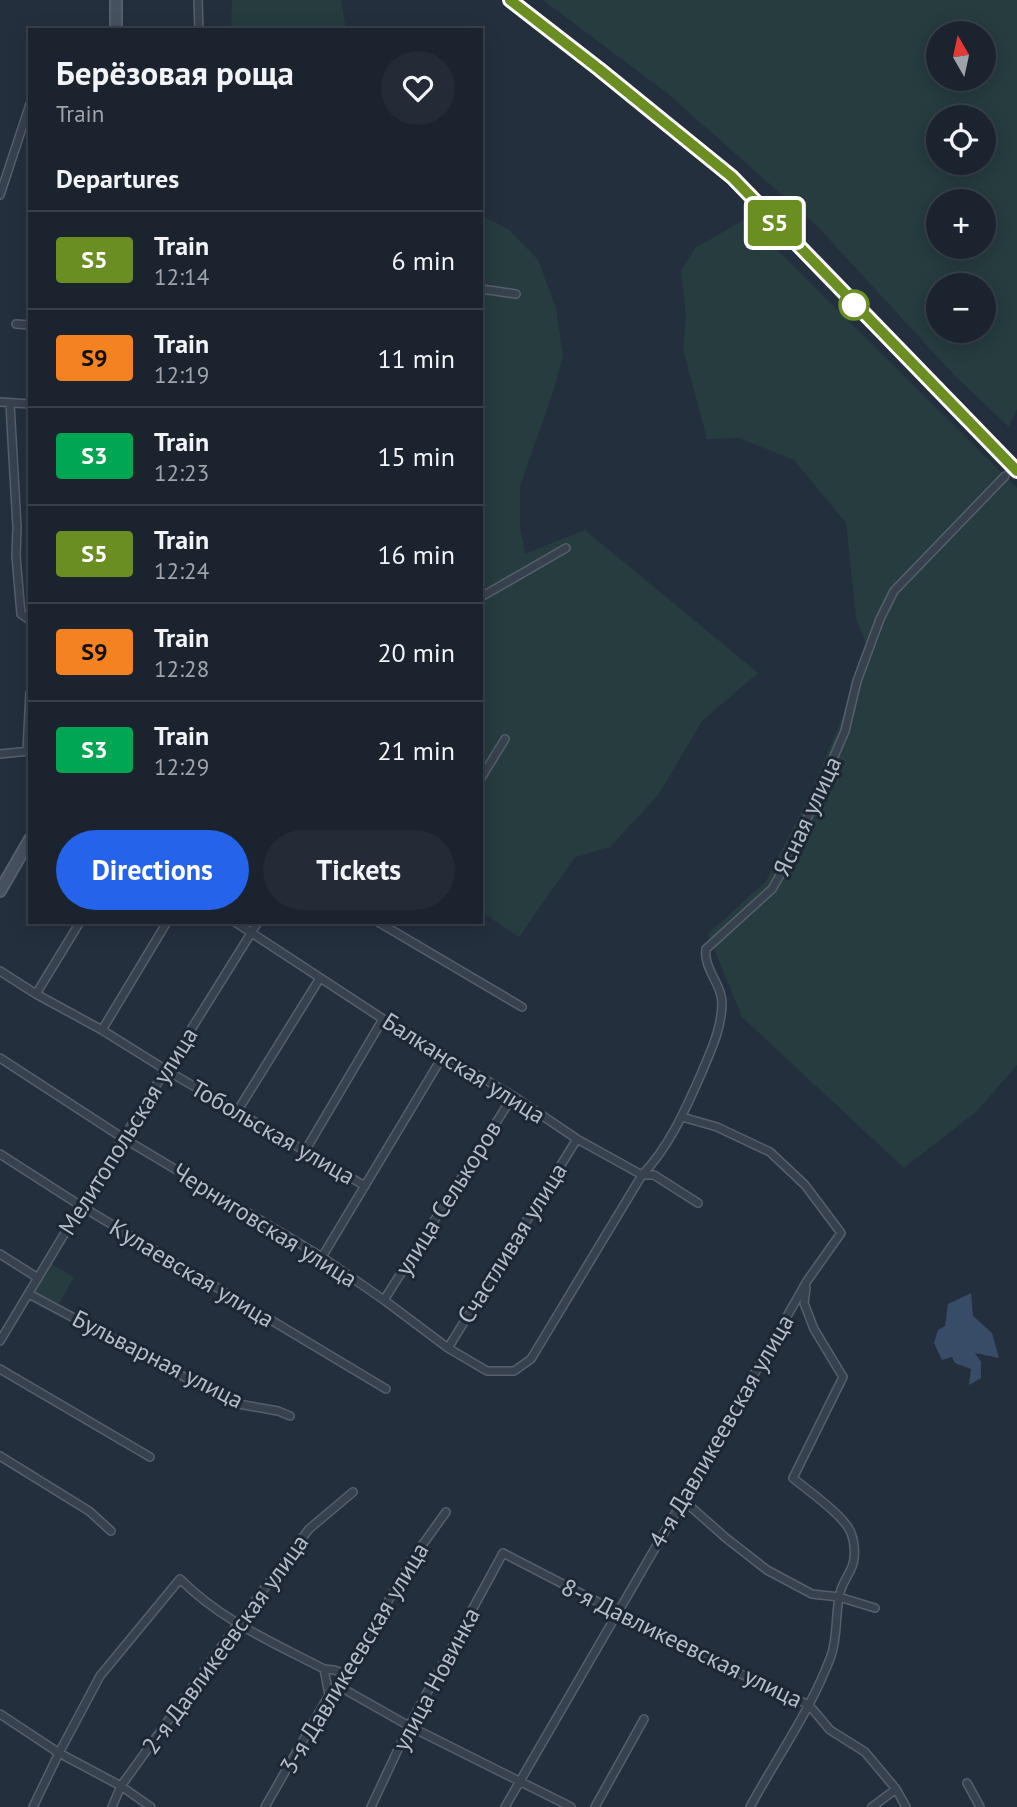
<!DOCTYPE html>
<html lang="en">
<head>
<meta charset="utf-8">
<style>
  :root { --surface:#1b232e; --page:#242b36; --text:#f1f3f6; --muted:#a0a4aa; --line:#39404a; --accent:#2563eb }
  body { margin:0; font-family:"PT Sans",sans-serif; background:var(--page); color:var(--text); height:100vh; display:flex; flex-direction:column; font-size:26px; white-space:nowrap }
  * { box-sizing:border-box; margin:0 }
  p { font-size:23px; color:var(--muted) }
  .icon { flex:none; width:38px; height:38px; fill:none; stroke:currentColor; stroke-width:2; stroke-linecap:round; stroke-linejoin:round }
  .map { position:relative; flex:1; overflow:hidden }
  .drawer { position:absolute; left:28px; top:28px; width:455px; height:896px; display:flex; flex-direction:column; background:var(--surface); border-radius:0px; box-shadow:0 4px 18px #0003,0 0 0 2px var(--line) }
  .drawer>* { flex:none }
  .badge { padding:0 14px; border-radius:5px; font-size:24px; line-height:46px }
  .needle { width:46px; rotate:351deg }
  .controls { position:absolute; left:926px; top:21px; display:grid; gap:14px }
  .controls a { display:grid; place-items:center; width:70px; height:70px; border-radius:50%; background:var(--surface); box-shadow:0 4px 18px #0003,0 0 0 2px var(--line); font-size:35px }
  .map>.badge { position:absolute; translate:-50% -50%; box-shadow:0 0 0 4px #fff }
  h2 { padding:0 28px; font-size:26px; line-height:63px }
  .round { display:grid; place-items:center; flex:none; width:74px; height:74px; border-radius:37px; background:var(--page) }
  .summary { display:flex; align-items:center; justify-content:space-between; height:119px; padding:0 28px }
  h1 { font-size:33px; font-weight:600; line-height:52px }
  .primary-button { display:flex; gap:14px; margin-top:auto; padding:14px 28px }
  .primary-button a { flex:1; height:80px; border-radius:42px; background:var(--accent); color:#fff; font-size:28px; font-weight:600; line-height:80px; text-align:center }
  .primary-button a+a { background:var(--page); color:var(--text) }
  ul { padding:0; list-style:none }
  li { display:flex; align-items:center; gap:21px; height:98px; padding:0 28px; border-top:2px solid var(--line) }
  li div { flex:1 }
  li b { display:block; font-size:26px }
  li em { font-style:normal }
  li .badge { min-width:77px; font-weight:700; text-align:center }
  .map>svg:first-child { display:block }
</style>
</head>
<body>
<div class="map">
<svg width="1017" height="1807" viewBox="0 0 1017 1807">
  <rect width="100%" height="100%" fill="#242f3e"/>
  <path fill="#263c3f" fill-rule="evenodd" d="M232 0H341L346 30H231Z
    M543 0H1017V409L1009 427 955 376 818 227 667 93ZM984 33V79H938V33ZM984 117V163H938V117ZM938 201H984V247H938ZM984 285V331H938V285Z
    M481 215 508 229 538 260 556 307 563 357 552 395 520 486V526L525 554 585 530 758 673 702 721 659 794 610 847 575 857 519 937 481 912Z
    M746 219 1017 488V1065L977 1111 904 1168 742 1017 708 934 766 881 812 790 869 653 856 618 846 523 794 460 739 438 707 439 683 349 686 317 681 271 695 248Z
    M51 1264 74 1277 58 1306 34 1293Z"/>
  <path fill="#394c67" d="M971 1293 973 1316 992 1333 999 1358 975 1353 981 1362V1378L969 1385 971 1369 955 1363 952 1357 942 1360 934 1343 938 1330 945 1326 948 1304Z"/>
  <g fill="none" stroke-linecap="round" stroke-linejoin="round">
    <defs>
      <path id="street" d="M198 0 199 30
        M0 195 30 104
        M481 289 516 294
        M16 324 30 325
        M0 402 30 404
        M10 404 17 527 16 556 21 614 30 620
        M481 597 566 548
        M27 750 30 693
        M0 754 30 751
        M481 778 505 739
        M235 922 383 1019 513 1096 577 1139 642 1175H654L698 1203
        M378 922 522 1007
        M0 971 36 994 102 1030 166 1070 365 1186
        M36 994 80 922
        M102 1030 167 922
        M0 1058 123 1138 322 1257 384 1300 448 1348 487 1371H514L531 1359 642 1175C670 1146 686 1108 702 1072 711 1050 721 1030 722 1005 723 985 703 969 706 949L772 889 791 856 845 731 857 681 880 619 894 591 1005 476
        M238 1110 320 978
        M305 1151 383 1019
        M0 1154 81 1206 386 1389
        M0 1254 38 1278
        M322 1257 444 1054
        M29 1294 233 1403 278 1411 290 1416
        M384 1300 513 1096
        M0 1341 81 1206 258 922
        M448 1348 577 1139
        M0 1369 150 1457
        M0 1456 89 1511 111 1531
        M683 1500 726 1538 767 1570 812 1594 839 1597 875 1608
        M324 1669 329 1695
        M342 1688 409 1726 571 1807
        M0 1714 59 1753 121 1786 151 1807
        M967 1783 980 1807
        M33 1807 59 1753 100 1676 180 1579C222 1621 272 1642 324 1669L334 1670 346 1674
        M112 1807 121 1786 237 1625 309 1529 353 1492
        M265 1807 329 1695 342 1688 346 1674 413 1558 446 1512
        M371 1807 409 1726 503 1553 708 1659 809 1705 830 1730 865 1752 896 1789 906 1807
        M505 1807 683 1500 807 1281 841 1233 805 1185 770 1152 717 1127 682 1117
        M595 1807 644 1719
        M750 1807C777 1757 811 1710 831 1656 838 1637 835 1613 840 1593 842 1584 847 1578 851 1569 856 1559 855 1543 851 1533 845 1516 807 1490 793 1478L843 1377 814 1329 804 1303 806 1288
        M872 1807 896 1789"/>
      <path id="secondary" d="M116 30V0
        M0 891 30 839"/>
    </defs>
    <use href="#street" stroke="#565f6c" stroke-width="10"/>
    <use href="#secondary" stroke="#565f6c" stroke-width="14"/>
    <use href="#street" stroke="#38414e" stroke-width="7"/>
    <use href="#secondary" stroke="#465061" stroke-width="10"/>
    <path stroke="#5a6575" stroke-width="2.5" stroke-dasharray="7 7" stroke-linecap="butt" d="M510 0 599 70 731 178 1017 471"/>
  </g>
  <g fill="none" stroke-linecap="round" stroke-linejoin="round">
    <defs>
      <path id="line" d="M510 0 599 69 732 177 1017 471"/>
    </defs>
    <use href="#line" stroke="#fff" stroke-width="16"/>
    <use href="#line" stroke="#6b8e23" stroke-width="10"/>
  </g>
  <circle fill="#fff" stroke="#6b8e23" stroke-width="3.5" cx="854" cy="305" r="14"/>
  <g text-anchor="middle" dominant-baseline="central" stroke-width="6" stroke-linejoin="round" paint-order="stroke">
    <g font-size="24" fill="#b4bcc9" stroke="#1d2633">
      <text transform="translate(807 816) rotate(-65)">Ясная улица</text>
      <text transform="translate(464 1068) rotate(32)">Балканская улица</text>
      <text transform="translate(128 1131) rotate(-58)">Мелитопольская улица</text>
      <text transform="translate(273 1132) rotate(30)">Тобольская улица</text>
      <text transform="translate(448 1198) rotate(-58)">улица Селькоров</text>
      <text transform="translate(265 1225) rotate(32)">Черниговская улица</text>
      <text transform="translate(512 1243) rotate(-58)">Счастливая улица</text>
      <text transform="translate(192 1273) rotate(31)">Кулаевская улица</text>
      <text transform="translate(158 1359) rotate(27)">Бульварная улица</text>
      <text transform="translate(721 1431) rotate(-60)">4-я Давликеевская улица</text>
      <text transform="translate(682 1643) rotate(26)">8-я Давликеевская улица</text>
      <text transform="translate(225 1644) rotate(-54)">2-я Давликеевская улица</text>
      <text transform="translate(354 1658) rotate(-59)">3-я Давликеевская улица</text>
      <text transform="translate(436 1679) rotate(-62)">улица Новинка</text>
    </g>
  </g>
</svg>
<div class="controls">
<a><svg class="needle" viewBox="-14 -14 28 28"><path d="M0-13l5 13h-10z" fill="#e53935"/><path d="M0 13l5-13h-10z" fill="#a0a4aa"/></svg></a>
<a><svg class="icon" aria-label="locate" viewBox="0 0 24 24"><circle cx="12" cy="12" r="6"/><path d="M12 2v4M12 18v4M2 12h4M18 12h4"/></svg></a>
<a>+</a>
<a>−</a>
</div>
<b class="badge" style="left:775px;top:223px;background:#6b8e23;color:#fff">S5</b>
<section class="drawer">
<div class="summary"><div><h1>Берёзовая роща</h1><p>Train</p></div><a class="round"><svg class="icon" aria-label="heart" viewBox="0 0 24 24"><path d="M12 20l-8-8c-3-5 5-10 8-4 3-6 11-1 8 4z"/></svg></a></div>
<h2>Departures</h2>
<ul>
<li><span class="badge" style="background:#6b8e23;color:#fff">S5</span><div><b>Train</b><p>12:14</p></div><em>6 min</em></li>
<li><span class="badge" style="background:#f58220;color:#111">S9</span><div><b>Train</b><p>12:19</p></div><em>11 min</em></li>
<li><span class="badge" style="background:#00a651;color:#fff">S3</span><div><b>Train</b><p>12:23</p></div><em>15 min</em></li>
<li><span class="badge" style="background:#6b8e23;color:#fff">S5</span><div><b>Train</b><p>12:24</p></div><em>16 min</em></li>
<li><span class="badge" style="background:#f58220;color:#111">S9</span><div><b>Train</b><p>12:28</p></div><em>20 min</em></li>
<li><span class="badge" style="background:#00a651;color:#fff">S3</span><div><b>Train</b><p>12:29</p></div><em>21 min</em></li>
</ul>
<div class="primary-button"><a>Directions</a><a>Tickets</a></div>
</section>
</div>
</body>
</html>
